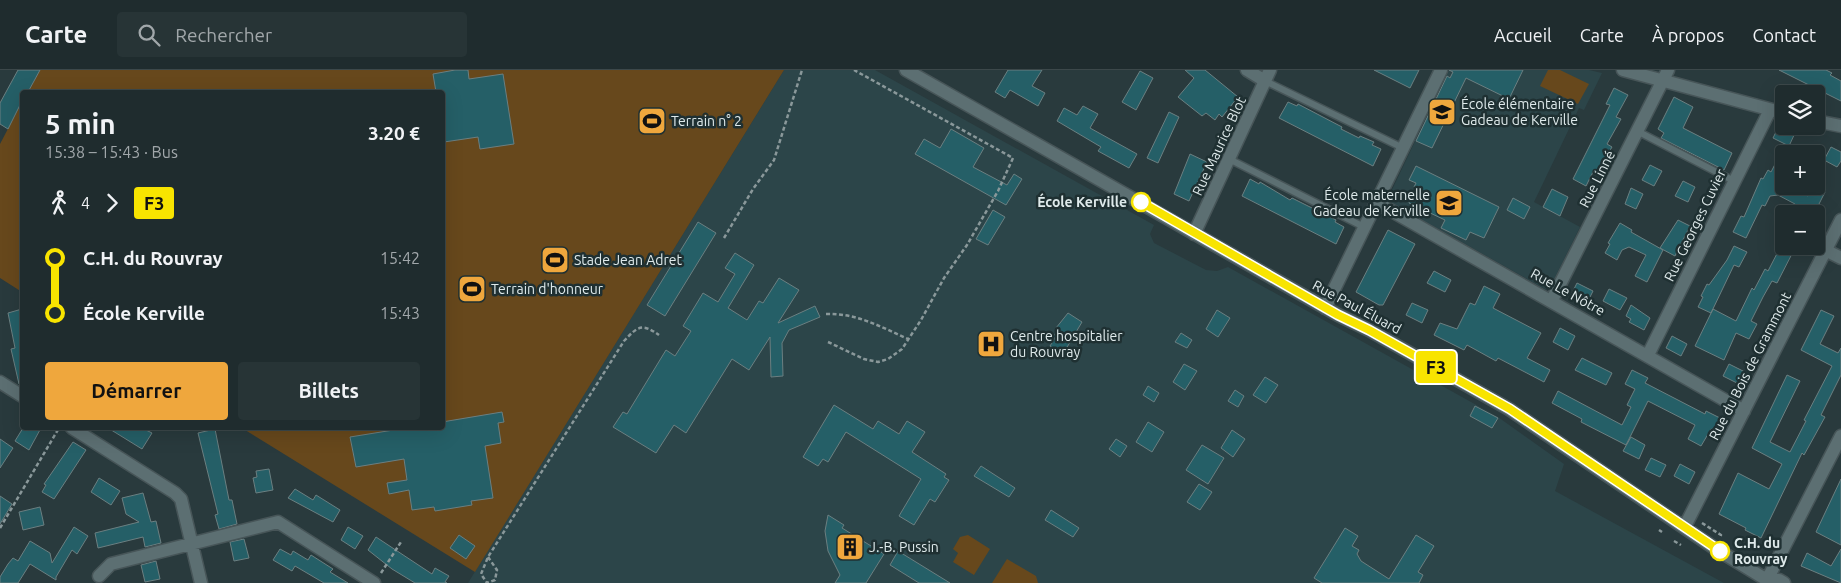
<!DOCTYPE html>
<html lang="fr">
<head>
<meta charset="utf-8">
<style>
  :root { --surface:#1f2c2e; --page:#273436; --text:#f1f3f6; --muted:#a1a7aa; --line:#3c484a; --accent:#efa73d }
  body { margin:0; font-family:Ubuntu,sans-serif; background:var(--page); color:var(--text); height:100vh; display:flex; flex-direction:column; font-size:19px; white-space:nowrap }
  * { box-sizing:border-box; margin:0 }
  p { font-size:16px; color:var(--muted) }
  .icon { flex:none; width:28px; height:28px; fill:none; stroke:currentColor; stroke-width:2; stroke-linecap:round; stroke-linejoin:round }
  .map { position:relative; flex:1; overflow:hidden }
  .side { position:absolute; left:20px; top:20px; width:425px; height:340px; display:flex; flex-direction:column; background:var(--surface); border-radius:5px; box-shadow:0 5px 20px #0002,0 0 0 1px var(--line) }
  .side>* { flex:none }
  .badge { padding:0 10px; border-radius:4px; font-size:18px; line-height:32px }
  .buttons { position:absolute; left:1775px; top:15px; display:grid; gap:10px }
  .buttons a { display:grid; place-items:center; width:50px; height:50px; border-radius:5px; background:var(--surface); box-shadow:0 5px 20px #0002,0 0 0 1px var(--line); font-size:25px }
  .map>.badge { position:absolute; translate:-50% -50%; box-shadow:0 0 0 2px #fff }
  .legs { display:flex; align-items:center; gap:8px; height:55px; padding:0 25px; font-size:16px }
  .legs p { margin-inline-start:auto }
  .head { display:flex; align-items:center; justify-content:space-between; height:85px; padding:0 25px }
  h1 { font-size:28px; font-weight:600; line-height:38px }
  .action { display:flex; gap:10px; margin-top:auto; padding:10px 25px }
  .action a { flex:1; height:58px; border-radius:5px; background:var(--accent); color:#111; font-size:20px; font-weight:600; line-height:58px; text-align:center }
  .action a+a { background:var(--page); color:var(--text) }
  ul { padding:0 25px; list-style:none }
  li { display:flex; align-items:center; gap:18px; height:55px; font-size:19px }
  li i { display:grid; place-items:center; width:8px; height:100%; margin:0 6px; background:currentColor }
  li i::after { content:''; width:12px; height:12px; margin:-6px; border:4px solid; border-radius:50%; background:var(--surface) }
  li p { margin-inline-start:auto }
  li:first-child i { background:linear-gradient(#0000 50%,currentColor 0) }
  li:last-child i { background:linear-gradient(currentColor 50%,#0000 0) }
  header { display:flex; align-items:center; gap:30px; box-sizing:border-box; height:70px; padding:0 25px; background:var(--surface); border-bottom:1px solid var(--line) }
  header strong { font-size:24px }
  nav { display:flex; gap:28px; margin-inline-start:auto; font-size:18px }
  .search { width:350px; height:45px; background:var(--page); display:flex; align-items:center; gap:12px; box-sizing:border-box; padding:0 18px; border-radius:5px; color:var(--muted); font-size:19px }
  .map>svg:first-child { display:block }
</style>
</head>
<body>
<header>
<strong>Carte</strong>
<div class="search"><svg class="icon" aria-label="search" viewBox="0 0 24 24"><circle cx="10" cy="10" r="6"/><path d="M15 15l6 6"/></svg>Rechercher</div>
<nav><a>Accueil</a><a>Carte</a><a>À propos</a><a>Contact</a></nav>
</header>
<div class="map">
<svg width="1841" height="513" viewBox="0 0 1841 513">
  <rect width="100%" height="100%" fill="#293a3d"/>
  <path fill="#2c4549" d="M784 0H875L1154 155 1150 164 1154 173 1206 200 1217 201 1228 197 1498 347 1564 394 1555 421 1724 513H468Z
    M1449 0H1589L1602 3 1584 40 1579 38 1534 132 1580 157 1550 218 1545 219 1392 133 1389 126Z"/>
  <path fill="#67481c" d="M40 0H784L475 502 242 358H442V22H28Z
    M1548 0H1560L1589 14 1578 34 1540 16Z
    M22 32V222L0 208V74Z
    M968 465 990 479 974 505 953 492 958 483 953 479 960 467Z
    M1007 489 1036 506 1038 513H992Z"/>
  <path fill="#255f67" stroke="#6b7f81" d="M18 0H40L28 22H22V31L8 59 0 54V33Z
    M455 0H468L469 9 503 4 514 74 480 79 478 67 444 72 442 22H436L433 4Z
    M1008 0H1042L1032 16 1045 23 1038 36 1010 20 1005 28 995 22Z
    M1185 0H1205L1238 27 1222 47 1219 44 1215 50 1206 43 1202 46 1178 27 1194 8Z
    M1374 0H1419L1410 18Z
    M1449 0H1523L1509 29 1466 8 1432 78 1416 71 1447 6 1450 8 1453 2Z
    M1779 0H1826L1832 3 1830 5 1841 11V31Z
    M1140 1 1153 8 1136 40 1122 32Z
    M1614 18 1628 25 1616 47 1621 49 1607 74 1612 77 1606 87 1598 102 1594 100 1586 116 1573 109 1610 35 1606 34Z
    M1674 27 1693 37 1683 58 1732 83 1724 100 1661 68 1664 63 1658 59Z
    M1288 32 1297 36 1298 34 1342 57 1341 59 1359 68 1360 66 1374 72 1372 75 1381 79 1373 96 1279 48Z
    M1083 36 1098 44 1090 58 1137 84 1129 98 1098 81 1101 77 1057 51 1064 38 1077 45Z
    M1169 42 1179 47 1158 93 1147 88Z
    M1779 56 1795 63 1789 76 1773 68Z
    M951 59 984 78 973 97 1007 115 1014 104 1022 109 1006 135 915 84 924 69 940 78Z
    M1784 77V116H1789L1808 126 1813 116 1825 122 1814 144H1790L1795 134 1778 125 1770 126 1765 136 1762 135 1746 168 1733 162 1741 146 1744 147 1761 108 1763 109 1768 100 1771 102Z
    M1831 77 1841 82V91L1837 97 1824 90Z
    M1190 84 1207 92 1189 131 1174 124Z
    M1650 95 1662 101 1654 116 1642 110Z
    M1416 96 1499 137 1484 168 1470 162 1466 170 1441 158 1445 150 1409 133 1416 118 1414 117 1416 113 1409 110Z
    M1250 109 1259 114 1260 112 1290 130 1292 128 1336 150 1335 152 1344 157 1336 174 1242 126Z
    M1683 111 1695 117 1688 132 1675 126Z
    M1631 118 1643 124 1636 139 1625 134Z
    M1552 119 1568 127 1560 146 1543 137Z
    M1513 128 1530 137 1524 149 1507 140Z
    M993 140 1005 147 988 175 976 169Z
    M1678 150 1690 156 1675 186 1660 178Z
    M698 152 716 163 665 246 647 235Z
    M1620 153 1632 160 1631 162 1663 180 1647 212 1635 206 1646 185 1629 177 1622 180 1617 190 1605 183 1610 174 1608 173Z
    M1388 160 1415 174 1383 235H1379L1356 222Z
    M1783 172 1784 176 1795 178 1777 213 1772 211 1763 227 1751 251 1757 254 1749 269 1736 263 1724 290 1695 276 1713 239 1736 251 1752 218 1754 220 1765 199 1768 201Z
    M1734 176 1747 182 1739 197 1734 195 1711 243 1698 237 1703 227 1701 226 1707 214 1709 215 1727 190Z
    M735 183 754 195 728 238 747 250 759 231 763 233 779 208 799 220 778 253 815 236 820 247 789 260 782 273 783 306 771 307 770 267 749 300 732 289 686 363 674 355 656 383 613 357 623 342 627 344 666 280 675 286 691 261 683 256 703 223 718 232 735 204 725 198Z
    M1434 201 1451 210 1445 222 1427 213Z
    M1577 213 1593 221 1587 233 1571 225Z
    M1484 216 1500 224 1493 238 1541 263 1527 288 1550 300 1544 312 1498 288 1496 291 1467 275 1464 280 1434 265 1440 253 1457 259 1470 233 1475 235Z
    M1609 219 1627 228 1620 240 1603 231Z
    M1412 233 1428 240 1422 253 1406 245Z
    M1631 235 1650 248 1644 260 1629 252 1631 249 1626 246Z
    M22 239V314H19L11 279 15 278 8 243Z
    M1217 240 1230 248 1218 267 1206 259Z
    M1821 240 1834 246 1820 274 1838 283 1841 278V305L1821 345 1825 347 1804 385 1802 383 1761 468 1745 460 1746 458 1719 444 1738 403 1769 419 1782 394 1752 378 1787 305 1800 311 1770 372 1790 382 1806 351 1804 350 1832 296 1801 280Z
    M1068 243 1082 252 1063 284 1050 276 1055 268 1053 267 1057 261 1056 258Z
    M1560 258 1575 266 1568 280 1553 272Z
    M1181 263 1192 270 1187 278 1175 272Z
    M1672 266 1687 274 1681 286 1666 278Z
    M1582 288 1612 303 1606 315 1575 300Z
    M1184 294 1197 301 1185 320 1173 312Z
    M1729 294 1745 302 1739 314 1723 306Z
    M1632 300 1648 308 1645 313 1705 344 1706 341 1722 349 1716 361 1711 359 1701 376 1688 369 1695 355 1648 331 1626 375 1581 352 1582 349 1552 333 1558 321 1622 355 1631 337 1627 335 1635 319 1625 314Z
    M1265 307 1278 315 1266 333 1253 325Z
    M1148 316 1159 323 1154 332 1143 325Z
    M1235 320 1244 326 1238 337 1228 331Z
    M834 335 873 359 878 351 899 364 907 351 925 362 912 382 946 404 944 407 949 410 935 432 930 429 914 455 899 446 921 409 846 362 828 392 823 389 818 396 803 387Z
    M1475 336 1498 348 1492 358 1470 346Z
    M502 342 504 352 498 353 501 373 485 376 493 428 471 431 472 435 435 441 434 437 412 440 409 420 389 424 387 413 407 410 404 389 356 397 350 367 406 358H442V352Z
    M1148 352 1164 362 1152 382 1136 372Z
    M23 358H41L29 380 15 371Z
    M108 358H142L152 363 142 379Z
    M215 359 229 430H232L237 454 219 459 215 445 218 444 198 363Z
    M1232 360 1245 369 1233 387 1221 378Z
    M1631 367 1645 375 1639 389 1623 381Z
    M0 369 13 378 0 398Z
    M1116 369 1127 376 1120 387 1109 379Z
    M73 372 86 380 54 429 42 422 46 415 44 414Z
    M1202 375 1224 388 1208 414 1186 400Z
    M1651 388 1666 395 1660 407 1645 400Z
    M1680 394 1695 402 1689 414 1674 406Z
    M981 396 1015 418 1009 427 974 406Z
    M269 399 273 420 256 423 253 408 257 407 256 401Z
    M99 408 120 421 111 435 91 422Z
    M1841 409V475L1816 462Z
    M1199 414 1212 422 1200 440 1187 432Z
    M295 419 313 430 316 425 340 440 333 452 288 428Z
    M143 423 151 452 156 451 161 473 145 477 143 467 98 478 95 463 139 452 126 444 122 428Z
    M0 426 12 434 0 454Z
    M40 437 44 455 23 460 19 442Z
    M1051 440 1079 458 1073 467 1045 450Z
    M828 445 844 455 842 458 884 484 866 513H835L840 505 828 481 825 461Z
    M74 457 88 466 77 484 72 480 56 507V510L30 494 18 513H0V507L8 494 13 488 18 491 30 471 50 483 52 493Z
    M348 457 363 466 355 479 341 470Z
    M1345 458 1358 466 1352 476 1359 480 1357 484 1361 491 1389 509 1416 465 1434 476 1418 502 1423 505 1419 513H1322L1314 508Z
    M459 465 475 476 466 489 450 478Z
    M376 467 432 504 435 498 449 506 445 512 447 513H415L392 499 368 480Z
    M244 469 249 488 234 491 230 472Z
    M280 479 291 485 293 481 308 490 311 485 333 499 330 502 348 513H324L295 496 292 501 273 490Z
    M1841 479V513L1801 496 1807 483 1831 496Z
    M898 481 950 513H919L890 495Z
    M156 491 160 509 145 512 141 495Z"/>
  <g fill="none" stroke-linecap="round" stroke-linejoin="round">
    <defs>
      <path id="lane" d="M1265 11 1403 78
        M1637 61 1734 111
        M1229 89 1364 157"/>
      <path id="street" d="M906 0 1338 245 1369 260 1509 339 1713 477 1767 510H1779L1784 513
        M1247 0 1265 11
        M1623 0 1784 43
        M1816 51 1841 56
        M1376 132 1744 341
        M1194 164 1270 0
        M1825 180 1841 188
        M1552 230 1668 0
        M1325 238 1441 0
        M1648 285 1770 40
        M0 312 22 326
        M72 358 175 423 181 429 201 513
        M1685 456 1841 150
        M99 506 111 494 278 452 374 513
        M1767 510 1841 366"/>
    </defs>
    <use href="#lane" stroke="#475558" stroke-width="9"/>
    <use href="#street" stroke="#475558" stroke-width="15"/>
    <path stroke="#8a989a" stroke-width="2.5" stroke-dasharray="4 2.5" stroke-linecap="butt" d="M724 168 753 119 774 90 802 0
      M826 244C857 243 881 257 908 269
      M828 272 864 289 878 292 888 289 902 279 921 250 944 208 967 175 998 121 1013 88 854 0
      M1702 453 1721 465 1720 467
      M0 458 59 358
      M1659 460 1662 462
      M1674 471 1681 475
      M488 487 497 500 495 510 487 513 481 504 488 487 624 271C638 256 642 253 659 265
      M381 503 401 472"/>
    <use href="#lane" stroke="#5c6f72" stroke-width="6"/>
    <use href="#street" stroke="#5c6f72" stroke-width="12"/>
  </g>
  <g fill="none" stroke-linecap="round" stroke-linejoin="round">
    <defs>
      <path id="line-1" d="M1141 132 1338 245 1369 260 1510 339 1720 481"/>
    </defs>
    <use href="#line-1" stroke="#fff" stroke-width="11"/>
    <use href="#line-1" stroke="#f8e400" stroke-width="8"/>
  </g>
  <defs>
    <symbol id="school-square" viewBox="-11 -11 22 22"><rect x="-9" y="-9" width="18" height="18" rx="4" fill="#efa73d" stroke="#1f3032"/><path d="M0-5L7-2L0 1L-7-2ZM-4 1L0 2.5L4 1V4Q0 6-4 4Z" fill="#111"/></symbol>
    <symbol id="stadium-square" viewBox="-11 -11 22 22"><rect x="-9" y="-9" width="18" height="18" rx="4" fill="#efa73d" stroke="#1f3032"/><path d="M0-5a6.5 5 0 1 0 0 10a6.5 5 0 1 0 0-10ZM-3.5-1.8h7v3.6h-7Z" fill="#111"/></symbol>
    <symbol id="hospital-square" viewBox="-11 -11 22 22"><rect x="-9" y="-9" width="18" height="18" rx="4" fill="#efa73d" stroke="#1f3032"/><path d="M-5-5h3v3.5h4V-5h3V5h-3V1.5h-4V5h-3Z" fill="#111"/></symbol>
    <symbol id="building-square" viewBox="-11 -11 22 22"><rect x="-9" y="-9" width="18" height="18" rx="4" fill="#efa73d" stroke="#1f3032"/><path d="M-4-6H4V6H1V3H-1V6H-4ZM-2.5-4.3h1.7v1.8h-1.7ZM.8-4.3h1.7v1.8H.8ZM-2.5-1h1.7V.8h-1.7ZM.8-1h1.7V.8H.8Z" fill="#111"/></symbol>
  </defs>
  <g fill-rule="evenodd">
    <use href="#school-square" x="1426" y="26" width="32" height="32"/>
    <use href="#stadium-square" x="636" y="35" width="32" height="32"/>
    <use href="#school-square" x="1433" y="117" width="32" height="32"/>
    <use href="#stadium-square" x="539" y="174" width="32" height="32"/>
    <use href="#stadium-square" x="456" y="203" width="32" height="32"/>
    <use href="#hospital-square" x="975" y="258" width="32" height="32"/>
    <use href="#building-square" x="834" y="461" width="32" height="32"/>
  </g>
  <g fill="#fff" stroke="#f8e400" stroke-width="2.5">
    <circle cx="1141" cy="132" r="9"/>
    <circle cx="1720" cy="481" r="9"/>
  </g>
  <g text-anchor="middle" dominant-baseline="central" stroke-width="5" stroke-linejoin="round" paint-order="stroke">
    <g font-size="14" fill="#dfeaeb" stroke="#1f3032" text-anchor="start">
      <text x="1461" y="34">École élémentaire<tspan x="1461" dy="16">Gadeau de Kerville</tspan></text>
      <text x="671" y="51">Terrain n° 2</text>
      <text x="1430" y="125" text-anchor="end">École maternelle<tspan x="1430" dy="16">Gadeau de Kerville</tspan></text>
      <text x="574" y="190">Stade Jean Adret</text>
      <text x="491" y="219">Terrain d'honneur</text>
      <text x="1010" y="266">Centre hospitalier<tspan x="1010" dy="16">du Rouvray</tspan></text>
      <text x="869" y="477">J.-B. Pussin</text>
    </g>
    <g font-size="14" fill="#dfeaeb" stroke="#1f3032">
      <text transform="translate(1219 76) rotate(-65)">Rue Maurice Blot</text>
      <text transform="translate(1597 109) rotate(-63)">Rue Linné</text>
      <text transform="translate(1695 155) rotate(-64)">Rue Georges Cuvier</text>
      <text transform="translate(1568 222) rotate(29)">Rue Le Nôtre</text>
      <text transform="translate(1357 237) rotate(28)">Rue Paul Éluard</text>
      <text transform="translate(1750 296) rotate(-63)">Rue du Bois de Grammont</text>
    </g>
    <g font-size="14" font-weight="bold" fill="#dfeaeb" stroke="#1f3032" text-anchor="end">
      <text x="1127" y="132">École Kerville</text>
      <text x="1734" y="473" text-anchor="start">C.H. du<tspan x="1734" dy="16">Rouvray</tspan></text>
    </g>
  </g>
</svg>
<div class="buttons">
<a><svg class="icon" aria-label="layers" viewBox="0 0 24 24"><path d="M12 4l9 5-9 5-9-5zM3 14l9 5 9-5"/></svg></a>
<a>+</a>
<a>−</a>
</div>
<b class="badge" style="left:1436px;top:297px;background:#f8e400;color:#111">F3</b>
<section class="side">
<div class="head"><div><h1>5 min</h1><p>15:38 – 15:43 · Bus</p></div><b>3.20 €</b></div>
<div class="legs"><svg class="icon" aria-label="walk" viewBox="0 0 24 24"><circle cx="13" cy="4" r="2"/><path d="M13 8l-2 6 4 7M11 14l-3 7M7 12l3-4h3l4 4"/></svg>4<svg class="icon" aria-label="forward" viewBox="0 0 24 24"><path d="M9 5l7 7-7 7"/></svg><b class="badge" style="background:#f8e400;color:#111">F3</b></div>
<ul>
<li><i style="color:#f8e400"></i><b>C.H. du Rouvray</b><p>15:42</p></li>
<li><i style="color:#f8e400"></i><b>École Kerville</b><p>15:43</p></li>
</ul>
<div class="action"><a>Démarrer</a><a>Billets</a></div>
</section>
</div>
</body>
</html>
